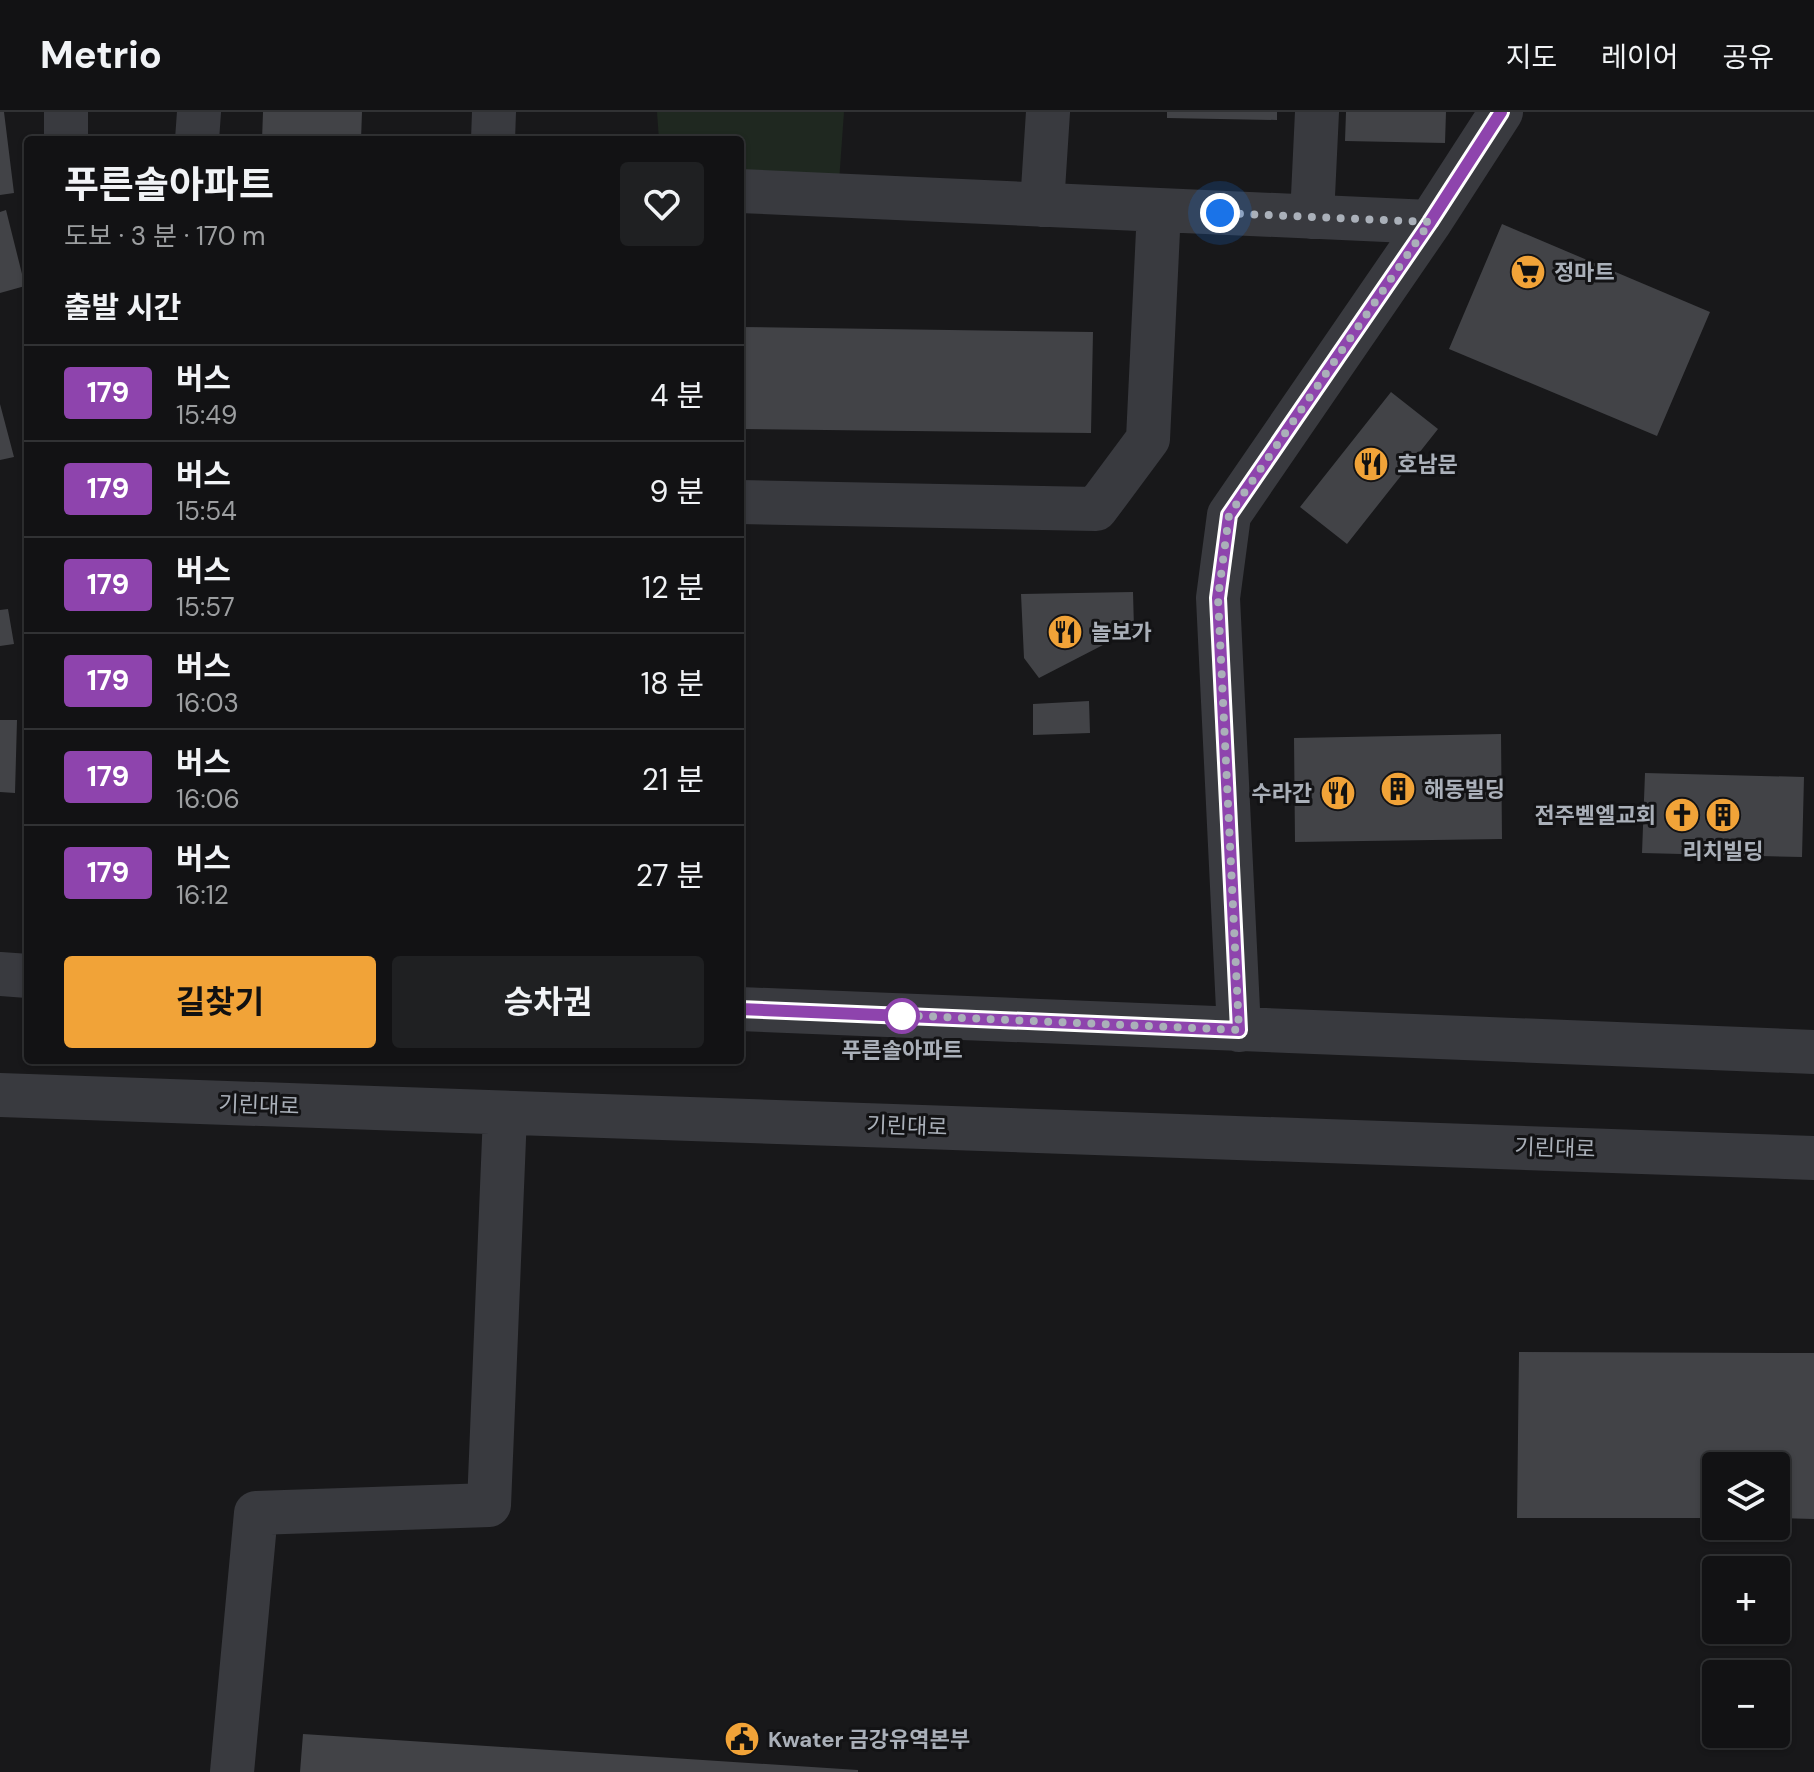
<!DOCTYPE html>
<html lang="ko">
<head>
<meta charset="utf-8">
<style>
  :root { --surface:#121214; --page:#1f2022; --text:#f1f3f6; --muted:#9c9ea0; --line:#313234; --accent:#f1a338 }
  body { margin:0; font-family:"DM Sans","Noto Sans KR",sans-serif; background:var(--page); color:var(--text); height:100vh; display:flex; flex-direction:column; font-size:30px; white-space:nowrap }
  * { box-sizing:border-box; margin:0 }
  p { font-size:26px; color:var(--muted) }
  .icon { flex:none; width:44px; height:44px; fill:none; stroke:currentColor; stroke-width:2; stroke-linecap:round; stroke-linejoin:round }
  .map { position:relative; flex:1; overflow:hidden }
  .sheet { position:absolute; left:24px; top:24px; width:720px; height:928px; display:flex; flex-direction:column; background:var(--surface); border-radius:8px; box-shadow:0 2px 6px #0004,0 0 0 2px var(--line) }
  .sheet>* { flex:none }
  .badge { padding:0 16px; border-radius:6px; font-size:28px; line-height:52px }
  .fabs { position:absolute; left:1702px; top:1340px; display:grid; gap:16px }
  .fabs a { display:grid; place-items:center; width:88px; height:88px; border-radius:8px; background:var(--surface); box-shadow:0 2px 6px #0004,0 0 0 2px var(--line); font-size:40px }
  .you { position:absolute; width:40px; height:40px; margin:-20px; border:6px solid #fff; border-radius:50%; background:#1a73e8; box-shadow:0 0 0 12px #1a73e833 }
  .map>.badge { position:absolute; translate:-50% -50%; box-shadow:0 0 0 4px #fff }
  h2 { padding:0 40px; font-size:30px; line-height:72px }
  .round { display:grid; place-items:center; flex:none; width:84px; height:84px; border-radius:8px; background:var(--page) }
  .overview { display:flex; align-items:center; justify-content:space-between; height:136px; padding:0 40px }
  h1 { font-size:38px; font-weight:700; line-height:60px }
  .action { display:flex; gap:16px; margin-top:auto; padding:16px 40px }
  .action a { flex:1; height:92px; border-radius:8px; background:var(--accent); color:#111; font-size:32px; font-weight:700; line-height:92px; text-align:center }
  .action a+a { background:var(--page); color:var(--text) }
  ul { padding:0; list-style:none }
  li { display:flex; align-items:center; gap:24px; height:96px; padding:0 40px; border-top:2px solid var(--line) }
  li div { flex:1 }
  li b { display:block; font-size:30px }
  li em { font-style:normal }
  li .badge { min-width:88px; font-weight:700; text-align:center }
  header { display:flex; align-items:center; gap:48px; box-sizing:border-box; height:112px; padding:0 40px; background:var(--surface); border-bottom:2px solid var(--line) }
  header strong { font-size:38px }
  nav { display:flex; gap:44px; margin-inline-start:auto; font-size:28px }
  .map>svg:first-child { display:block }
</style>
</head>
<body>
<header>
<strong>Metrio</strong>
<nav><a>지도</a><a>레이어</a><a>공유</a></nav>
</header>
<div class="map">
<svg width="1814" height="1660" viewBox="0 0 1814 1660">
  <rect width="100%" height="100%" fill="#18181a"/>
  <path fill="#1f2820" d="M657 0H844L839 70 740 65V28H659Z"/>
  <path fill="#424347" d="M0 0H4L14 81 0 83Z
    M263 0H362L361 28H262Z
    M1167 0H1277V8L1167 6Z
    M1346 0H1446L1445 31 1345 29Z
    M6 98 25 174 0 181V100Z
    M1502 112 1710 200 1657 324 1449 237Z
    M740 215 1093 220 1091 321 740 317Z
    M1391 280 1438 317 1347 432 1300 395Z
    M0 292 14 345 0 348Z
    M1133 480 1134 517 1039 566 1024 546 1021 482Z
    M8 497 14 532 0 534V498Z
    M1089 589 1090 621 1033 623V592Z
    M0 608H17L15 681 0 680Z
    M1501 622 1502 727 1295 730 1294 626Z
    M1645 661 1804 665 1802 745 1642 741Z
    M1519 1240 1814 1241V1407L1776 1406V1354H1716V1406H1517Z
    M303 1622 858 1658V1660H300Z"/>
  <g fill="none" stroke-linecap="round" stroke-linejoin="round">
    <path stroke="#393a3f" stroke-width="44" d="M66 28V0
      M197 28 199 0
      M493 28 494 0
      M740 79 1430 110
      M1042 93 1048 0
      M1312 105 1317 0
      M740 390 1096 397 1148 327 1159 98
      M0 862 28 864
      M740 897 1814 940
      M1239 918 1218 486 1229 403 1430 110 1501 0
      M0 983 1814 1046
      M232 1660 256 1401 489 1393 505 1002"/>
  </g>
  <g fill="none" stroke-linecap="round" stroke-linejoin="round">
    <defs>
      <path id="line" d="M740 897 1239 918 1218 486 1229 403 1430 110 1501 0"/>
    </defs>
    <use href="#line" stroke="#fff" stroke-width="18"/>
    <use href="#line" stroke="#8e44ad" stroke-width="12"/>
    <path stroke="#aab0b9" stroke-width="8" stroke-dasharray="0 14.4" d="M902 904 896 903 1239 918 1218 486 1229 403 1430 110 1220 101"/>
  </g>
  <defs>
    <symbol id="supermarket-disc" viewBox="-11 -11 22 22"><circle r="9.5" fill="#f1a338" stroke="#131315"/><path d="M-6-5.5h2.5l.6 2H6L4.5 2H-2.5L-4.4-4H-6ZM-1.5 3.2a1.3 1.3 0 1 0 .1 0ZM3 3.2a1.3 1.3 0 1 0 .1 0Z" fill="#111"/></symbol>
    <symbol id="restaurant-disc" viewBox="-11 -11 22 22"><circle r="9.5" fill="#f1a338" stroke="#131315"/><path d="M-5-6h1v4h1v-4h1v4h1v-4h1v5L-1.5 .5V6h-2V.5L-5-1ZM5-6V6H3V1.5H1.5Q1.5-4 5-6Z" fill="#111"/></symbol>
    <symbol id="building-disc" viewBox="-11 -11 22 22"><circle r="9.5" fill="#f1a338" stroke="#131315"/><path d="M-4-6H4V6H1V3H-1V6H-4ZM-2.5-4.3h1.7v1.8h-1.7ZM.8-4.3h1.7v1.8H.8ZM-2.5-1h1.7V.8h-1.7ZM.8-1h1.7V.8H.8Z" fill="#111"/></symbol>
    <symbol id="church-disc" viewBox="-11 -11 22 22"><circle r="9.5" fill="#f1a338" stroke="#131315"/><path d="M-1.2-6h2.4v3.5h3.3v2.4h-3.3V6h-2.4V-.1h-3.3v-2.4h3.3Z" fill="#111"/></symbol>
    <symbol id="civic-disc" viewBox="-11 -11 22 22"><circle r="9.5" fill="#f1a338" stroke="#131315"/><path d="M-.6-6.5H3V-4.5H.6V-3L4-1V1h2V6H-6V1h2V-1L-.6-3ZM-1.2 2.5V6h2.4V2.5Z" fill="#111"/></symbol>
  </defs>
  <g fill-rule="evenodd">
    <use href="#supermarket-disc" x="1508" y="140" width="40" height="40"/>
    <use href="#restaurant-disc" x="1351" y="332" width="40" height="40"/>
    <use href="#restaurant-disc" x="1045" y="500" width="40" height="40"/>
    <use href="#building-disc" x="1378" y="657" width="40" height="40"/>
    <use href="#restaurant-disc" x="1318" y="661" width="40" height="40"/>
    <use href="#church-disc" x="1662" y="683" width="40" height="40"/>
    <use href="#building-disc" x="1703" y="683" width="40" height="40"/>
    <use href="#civic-disc" x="722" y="1607" width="40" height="40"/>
  </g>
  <circle fill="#fff" stroke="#8e44ad" stroke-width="4" cx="902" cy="904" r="16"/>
  <g text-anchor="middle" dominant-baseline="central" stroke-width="6" stroke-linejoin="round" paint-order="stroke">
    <g font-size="22" font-weight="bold" fill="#aab0b9" stroke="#131315" text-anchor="start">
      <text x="1554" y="160">정마트</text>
      <text x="1397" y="352">호남문</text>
      <text x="1091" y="520">놀보가</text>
      <text x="1424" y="677">해동빌딩</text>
      <text x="1312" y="681" text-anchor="end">수라간</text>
      <text x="1656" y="703" text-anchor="end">전주벧엘교회</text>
      <text x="1723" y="739" text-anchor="middle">리치빌딩</text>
      <text x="768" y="1627">Kwater 금강유역본부</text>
    </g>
    <g font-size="22" font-weight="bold" fill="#aab0b9" stroke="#131315">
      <text x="902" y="938">푸른솔아파트</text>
    </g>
    <g font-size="22" fill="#aab0b9" stroke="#131315">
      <text transform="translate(259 993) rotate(2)">기린대로</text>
      <text transform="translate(907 1014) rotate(2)">기린대로</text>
      <text transform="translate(1555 1036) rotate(2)">기린대로</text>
    </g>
  </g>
</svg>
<div class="fabs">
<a><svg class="icon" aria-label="layers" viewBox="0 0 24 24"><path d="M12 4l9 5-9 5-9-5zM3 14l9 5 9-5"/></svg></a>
<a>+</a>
<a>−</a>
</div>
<div class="you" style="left:1220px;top:101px"></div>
<section class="sheet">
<div class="overview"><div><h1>푸른솔아파트</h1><p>도보 · 3 분 · 170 m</p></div><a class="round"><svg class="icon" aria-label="heart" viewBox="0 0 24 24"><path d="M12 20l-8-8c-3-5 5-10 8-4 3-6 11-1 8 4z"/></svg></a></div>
<h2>출발 시간</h2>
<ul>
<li><span class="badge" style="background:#8e44ad;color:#fff">179</span><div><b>버스</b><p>15:49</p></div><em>4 분</em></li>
<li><span class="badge" style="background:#8e44ad;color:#fff">179</span><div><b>버스</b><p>15:54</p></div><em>9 분</em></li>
<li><span class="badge" style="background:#8e44ad;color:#fff">179</span><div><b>버스</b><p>15:57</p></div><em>12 분</em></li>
<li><span class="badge" style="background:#8e44ad;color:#fff">179</span><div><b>버스</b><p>16:03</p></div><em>18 분</em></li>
<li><span class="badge" style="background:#8e44ad;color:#fff">179</span><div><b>버스</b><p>16:06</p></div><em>21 분</em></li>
<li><span class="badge" style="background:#8e44ad;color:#fff">179</span><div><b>버스</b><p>16:12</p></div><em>27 분</em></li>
</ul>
<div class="action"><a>길찾기</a><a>승차권</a></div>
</section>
</div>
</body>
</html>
